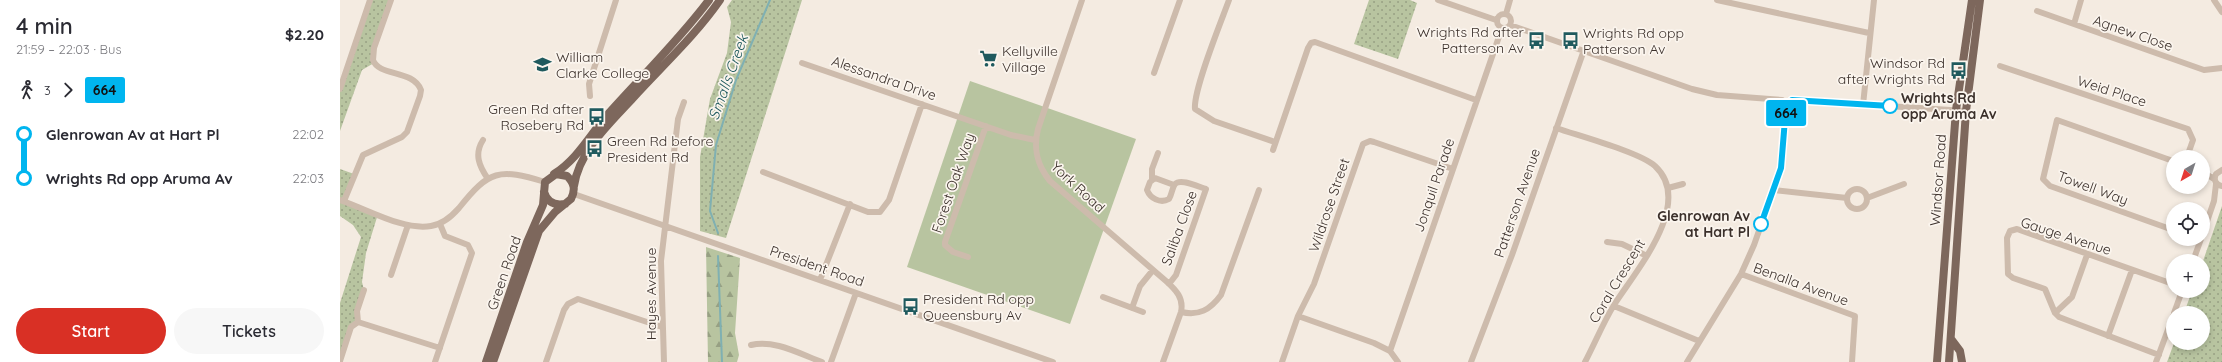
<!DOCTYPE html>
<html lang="en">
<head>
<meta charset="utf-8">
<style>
  :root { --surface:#fff; --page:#f7f7f7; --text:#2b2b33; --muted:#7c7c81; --accent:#d93025 }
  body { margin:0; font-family:Quicksand,sans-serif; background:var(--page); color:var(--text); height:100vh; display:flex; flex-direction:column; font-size:15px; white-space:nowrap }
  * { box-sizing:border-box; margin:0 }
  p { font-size:13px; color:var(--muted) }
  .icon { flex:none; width:22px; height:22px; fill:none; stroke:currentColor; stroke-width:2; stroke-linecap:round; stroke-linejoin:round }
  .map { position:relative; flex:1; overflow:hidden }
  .details { display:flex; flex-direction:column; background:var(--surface); width:340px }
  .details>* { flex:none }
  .badge { padding:0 8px; border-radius:3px; font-size:14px; line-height:26px }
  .needle { width:26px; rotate:219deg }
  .controls { position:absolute; left:1826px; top:150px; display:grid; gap:8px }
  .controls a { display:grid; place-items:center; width:44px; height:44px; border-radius:50%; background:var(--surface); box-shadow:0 2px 6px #0003; font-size:20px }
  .map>.badge { position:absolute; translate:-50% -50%; box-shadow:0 0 0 2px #fff }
  .legs { display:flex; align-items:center; gap:6px; height:44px; padding:0 16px; font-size:13px }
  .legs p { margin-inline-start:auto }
  .overview { display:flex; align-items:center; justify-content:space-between; height:68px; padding:0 16px }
  h1 { font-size:22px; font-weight:600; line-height:30px }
  .action { display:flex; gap:8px; margin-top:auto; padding:8px 16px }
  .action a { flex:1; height:46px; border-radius:24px; background:var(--accent); color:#fff; font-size:16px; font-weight:600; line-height:46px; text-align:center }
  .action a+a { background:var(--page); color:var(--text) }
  ul { padding:0 16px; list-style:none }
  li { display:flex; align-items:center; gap:14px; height:44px; font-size:15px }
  li i { display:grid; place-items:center; width:6px; height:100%; margin:0 5px; background:currentColor }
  li i::after { content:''; width:10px; height:10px; margin:-5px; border:3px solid; border-radius:50%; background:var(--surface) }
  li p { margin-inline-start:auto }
  li:first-child i { background:linear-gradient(#0000 50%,currentColor 0) }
  li:last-child i { background:linear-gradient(currentColor 50%,#0000 0) }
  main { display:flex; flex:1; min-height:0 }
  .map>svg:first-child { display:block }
</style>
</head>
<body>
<main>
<section class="details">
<div class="overview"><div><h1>4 min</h1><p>21:59 – 22:03 · Bus</p></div><b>$2.20</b></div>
<div class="legs"><svg class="icon" aria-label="walk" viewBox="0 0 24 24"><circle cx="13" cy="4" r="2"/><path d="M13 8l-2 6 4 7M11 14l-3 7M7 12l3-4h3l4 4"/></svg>3<svg class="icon" aria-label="forward" viewBox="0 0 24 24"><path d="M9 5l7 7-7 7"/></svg><b class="badge" style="background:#00b5ef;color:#111">664</b></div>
<ul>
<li><i style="color:#00b5ef"></i><b>Glenrowan Av at Hart Pl</b><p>22:02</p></li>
<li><i style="color:#00b5ef"></i><b>Wrights Rd opp Aruma Av</b><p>22:03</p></li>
</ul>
<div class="action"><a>Start</a><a>Tickets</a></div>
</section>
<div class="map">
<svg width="1882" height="362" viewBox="0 0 1882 362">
  <defs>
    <pattern id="forest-firs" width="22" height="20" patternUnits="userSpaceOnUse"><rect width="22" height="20" fill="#b8c4a0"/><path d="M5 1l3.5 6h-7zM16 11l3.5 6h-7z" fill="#97a083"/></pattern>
    <pattern id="park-dots" width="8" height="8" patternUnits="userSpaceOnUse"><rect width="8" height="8" fill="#b8c4a0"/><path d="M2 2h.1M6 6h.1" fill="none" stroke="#97a083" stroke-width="1.8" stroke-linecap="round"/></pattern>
  </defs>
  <rect width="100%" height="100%" fill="#f4ebe1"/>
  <path fill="#b8c4a0" d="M630 81 796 139 730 324 567 267Z"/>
  <path fill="url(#forest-firs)" d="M366 247 400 258 395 333 399 355 397 362H368Z"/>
  <path fill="url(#park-dots)" d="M30 0H51L34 48V63L22 70 0 131V89Z
    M392 0H462L386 238 360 231V157L370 99 387 53 391 22 387 7Z
    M1029 0H1070L1077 3 1058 59 1014 44Z
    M0 169 14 174 4 201 38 214 26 253 22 282 24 290 15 323 0 361V303L21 237 13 225 0 216Z
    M1882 206V362H1827L1834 343H1863V313H1844L1852 291H1863V261Z"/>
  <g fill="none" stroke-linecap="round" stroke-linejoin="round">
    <path stroke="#7fb0b2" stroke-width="2" d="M378 233 370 211 376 145 396 80 430 0
      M378 256 382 362"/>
    <path stroke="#cdbbac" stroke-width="6" d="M742 0 698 129C693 149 697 165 710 181L826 281C836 290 844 298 841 312L823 362
      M889 0C881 22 853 90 855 109L874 121 935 142
      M1098 0 1156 20
      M1377 0 1529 33
      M1874 0 1882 12
      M1697 11 1864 70 1882 68
      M1157 21a7 7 0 1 1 14 0a7 7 0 1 1-14 0Z
      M1166 14 1170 0
      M1734 24 1741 0
      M1170 25 1352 89 1377 95 1442 100
      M462 63 671 135 695 140
      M1660 66 1848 129 1853 140 1847 157
      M814 73 840 0
      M0 89 30 0
      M250 96 249 84 276 0
      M1453 100 1626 111
      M1523 105 1534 0
      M1216 128C1239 136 1299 152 1315 166 1355 203 1295 272 1274 305 1263 323 1255 343 1245 362
      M143 140C134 154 139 166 148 179
      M933 150 968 48 971 43 975 42 1136 100
      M1833 161 1717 120 1703 179 1710 186 1833 230
      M1882 170 1876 174C1873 180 1876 185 1882 186
      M423 172 528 212H540L549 200 582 104
      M1863 172 1874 179
      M812 179V169L818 153
      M1328 188 1343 184
      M1507 199a10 10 0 1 1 20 0a10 10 0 1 1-20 0Z
      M1434 190 1507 198
      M234 194 713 362
      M1527 198 1564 184
      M0 200C27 209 64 231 91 226 103 224 111 217 119 208 149 170 159 168 205 182
      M4 201 23 155 62 137 67 132 80 96 81 90C73 69 39 77 33 60L34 48 51 0
      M1863 233 1874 201 1876 184
      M1267 242 1282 244 1307 256
      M628 257 613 252 605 245V242L646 126
      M1853 261 1861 239
      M1401 274 1515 316 1512 362
      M51 275 68 225
      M480 280 510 204
      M829 284 836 275 866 189C859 187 841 178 835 184 832 188 832 194 829 199 820 204 810 198 807 190L810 182 815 178 834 185
      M763 297 803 312
      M1274 306 1359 341
      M792 308 800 286 813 270
      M841 312C859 316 870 310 881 295L919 190
      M1715 313 1732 297 1747 255
      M1834 313 1842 291
      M958 316 1034 343 1050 351 1058 362
      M18 322 17 311 24 290
      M1768 336 1792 270
      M411 345C434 339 460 354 482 362
      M1050 351 1162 28
      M1819 355 1719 317 1715 313 1705 289 1673 278 1668 274 1667 238 1670 231 1677 229 1833 284
      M0 361 11 327 18 322 100 348
      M95 362 132 253 128 245 105 236 100 224
      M206 362 224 310 228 304 238 299 322 327
      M324 362 321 261 338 119 344 102
      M491 362 516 293
      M942 362 958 316 974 284 1023 144 1030 141 1034 142 1113 169
      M1131 362 1172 255 1244 50
      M1347 362 1401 274 1414 245 1441 168 1446 107
      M1816 362 1833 316"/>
    <path stroke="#7d675c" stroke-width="8" d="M214 174C238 159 251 133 269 113 303 75 339 40 369 0
      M234 186C239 151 270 123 293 98 322 66 355 36 380 0
      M204 192C207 202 215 206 225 204
      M1611 339 1620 351 1622 362
      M146 362 187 242 203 205 205 182 216 174 227 176C234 183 236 189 231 199L215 212 199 231 153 362
      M1597 362 1616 110 1632 0
      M1609 362 1626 111 1640 0"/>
  </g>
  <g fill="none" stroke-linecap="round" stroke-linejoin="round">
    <defs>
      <path id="line-1" d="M1421 224 1441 168 1446 107 1452 105V100L1550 106"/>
    </defs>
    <use href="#line-1" stroke="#fff" stroke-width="9"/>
    <use href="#line-1" stroke="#00b5ef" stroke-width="6"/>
  </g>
  <defs>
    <symbol id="bus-bare" viewBox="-9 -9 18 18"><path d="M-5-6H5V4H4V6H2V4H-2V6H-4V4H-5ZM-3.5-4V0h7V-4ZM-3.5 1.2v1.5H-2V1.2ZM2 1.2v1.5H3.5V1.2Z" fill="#1f5a5e" stroke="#fbf5ee" stroke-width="2.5" paint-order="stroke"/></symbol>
    <symbol id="supermarket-bare" viewBox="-9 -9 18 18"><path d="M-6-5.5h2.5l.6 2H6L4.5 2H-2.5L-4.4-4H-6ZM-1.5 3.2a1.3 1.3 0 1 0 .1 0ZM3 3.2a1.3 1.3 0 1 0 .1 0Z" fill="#1f5a5e" stroke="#fbf5ee" stroke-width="2.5" paint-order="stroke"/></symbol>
    <symbol id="school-bare" viewBox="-9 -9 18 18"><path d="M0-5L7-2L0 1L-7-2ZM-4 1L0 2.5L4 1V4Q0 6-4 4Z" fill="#1f5a5e" stroke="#fbf5ee" stroke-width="2.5" paint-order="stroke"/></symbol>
  </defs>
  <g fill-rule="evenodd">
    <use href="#bus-bare" x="1184" y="28" width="25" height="25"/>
    <use href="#bus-bare" x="1218" y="28" width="25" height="25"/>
    <use href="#supermarket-bare" x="636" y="46" width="25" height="25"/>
    <use href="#school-bare" x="190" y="52" width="25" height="25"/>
    <use href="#bus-bare" x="1606" y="58" width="25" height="25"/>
    <use href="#bus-bare" x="244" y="104" width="25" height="25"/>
    <use href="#bus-bare" x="242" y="136" width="25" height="25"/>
    <use href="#bus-bare" x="558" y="294" width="25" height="25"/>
  </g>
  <g fill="#fff" stroke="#00b5ef" stroke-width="2">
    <circle cx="1550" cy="106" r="7"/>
    <circle cx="1421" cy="224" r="7"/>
  </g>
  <g text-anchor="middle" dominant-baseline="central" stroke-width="3.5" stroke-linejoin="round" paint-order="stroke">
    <g font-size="14" fill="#3b302b" stroke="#fbf5ee" text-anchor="start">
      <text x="1184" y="32" text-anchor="end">Wrights Rd after<tspan x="1184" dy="16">Patterson Av</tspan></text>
      <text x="1243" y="33">Wrights Rd opp<tspan x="1243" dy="16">Patterson Av</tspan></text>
      <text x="662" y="51">Kellyville<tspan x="662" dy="16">Village</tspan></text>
      <text x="216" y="57">William<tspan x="216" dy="16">Clarke College</tspan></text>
      <text x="1605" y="63" text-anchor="end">Windsor Rd<tspan x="1605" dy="16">after Wrights Rd</tspan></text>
      <text x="244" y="109" text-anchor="end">Green Rd after<tspan x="244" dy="16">Rosebery Rd</tspan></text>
      <text x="267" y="141">Green Rd before<tspan x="267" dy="16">President Rd</tspan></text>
      <text x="583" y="299">President Rd opp<tspan x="583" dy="16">Queensbury Av</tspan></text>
    </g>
    <g font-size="14" fill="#3b302b" stroke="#fbf5ee">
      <text transform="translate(1793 33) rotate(19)">Agnew Close</text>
      <text transform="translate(544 78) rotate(19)">Alessandra Drive</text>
      <text transform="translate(1772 91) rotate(18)">Weid Place</text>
      <text transform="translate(1598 180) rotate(-86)">Windsor Road</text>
      <text transform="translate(613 183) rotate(-71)">Forest Oak Way</text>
      <text transform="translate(1094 185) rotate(-71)">Jonquil Parade</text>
      <text transform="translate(738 187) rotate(43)">York Road</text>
      <text transform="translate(1753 188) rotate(20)">Towell Way</text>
      <text transform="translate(1177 203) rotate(-71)">Patterson Avenue</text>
      <text transform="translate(989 205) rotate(-71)">Wildrose Street</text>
      <text transform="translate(839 228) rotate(-70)">Saliba Close</text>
      <text transform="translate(1726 236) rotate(18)">Gauge Avenue</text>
      <text transform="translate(477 266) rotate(19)">President Road</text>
      <text transform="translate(164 273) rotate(-71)">Green Road</text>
      <text transform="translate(1277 281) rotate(-59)">Coral Crescent</text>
      <text transform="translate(1461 284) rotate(20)">Benalla Avenue</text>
      <text transform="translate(311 294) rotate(-90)">Hayes Avenue</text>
    </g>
    <g font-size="14" font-weight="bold" fill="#3b302b" stroke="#fbf5ee" text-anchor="start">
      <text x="1561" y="98">Wrights Rd<tspan x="1561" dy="16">opp Aruma Av</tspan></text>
      <text x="1410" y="216" text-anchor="end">Glenrowan Av<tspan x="1410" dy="16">at Hart Pl</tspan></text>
    </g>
    <g font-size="15" font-style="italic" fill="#1f5a5e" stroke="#fbf5ee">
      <text transform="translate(388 77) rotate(-70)">Smalls Creek</text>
    </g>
  </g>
</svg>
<div class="controls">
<a><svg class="needle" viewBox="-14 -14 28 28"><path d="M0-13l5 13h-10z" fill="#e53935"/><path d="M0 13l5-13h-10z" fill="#7c7c81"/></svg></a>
<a><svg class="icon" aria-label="locate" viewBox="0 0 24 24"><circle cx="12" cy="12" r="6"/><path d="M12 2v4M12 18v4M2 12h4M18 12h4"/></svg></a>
<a>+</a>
<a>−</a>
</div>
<b class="badge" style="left:1446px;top:113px;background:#00b5ef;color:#111">664</b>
</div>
</main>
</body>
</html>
